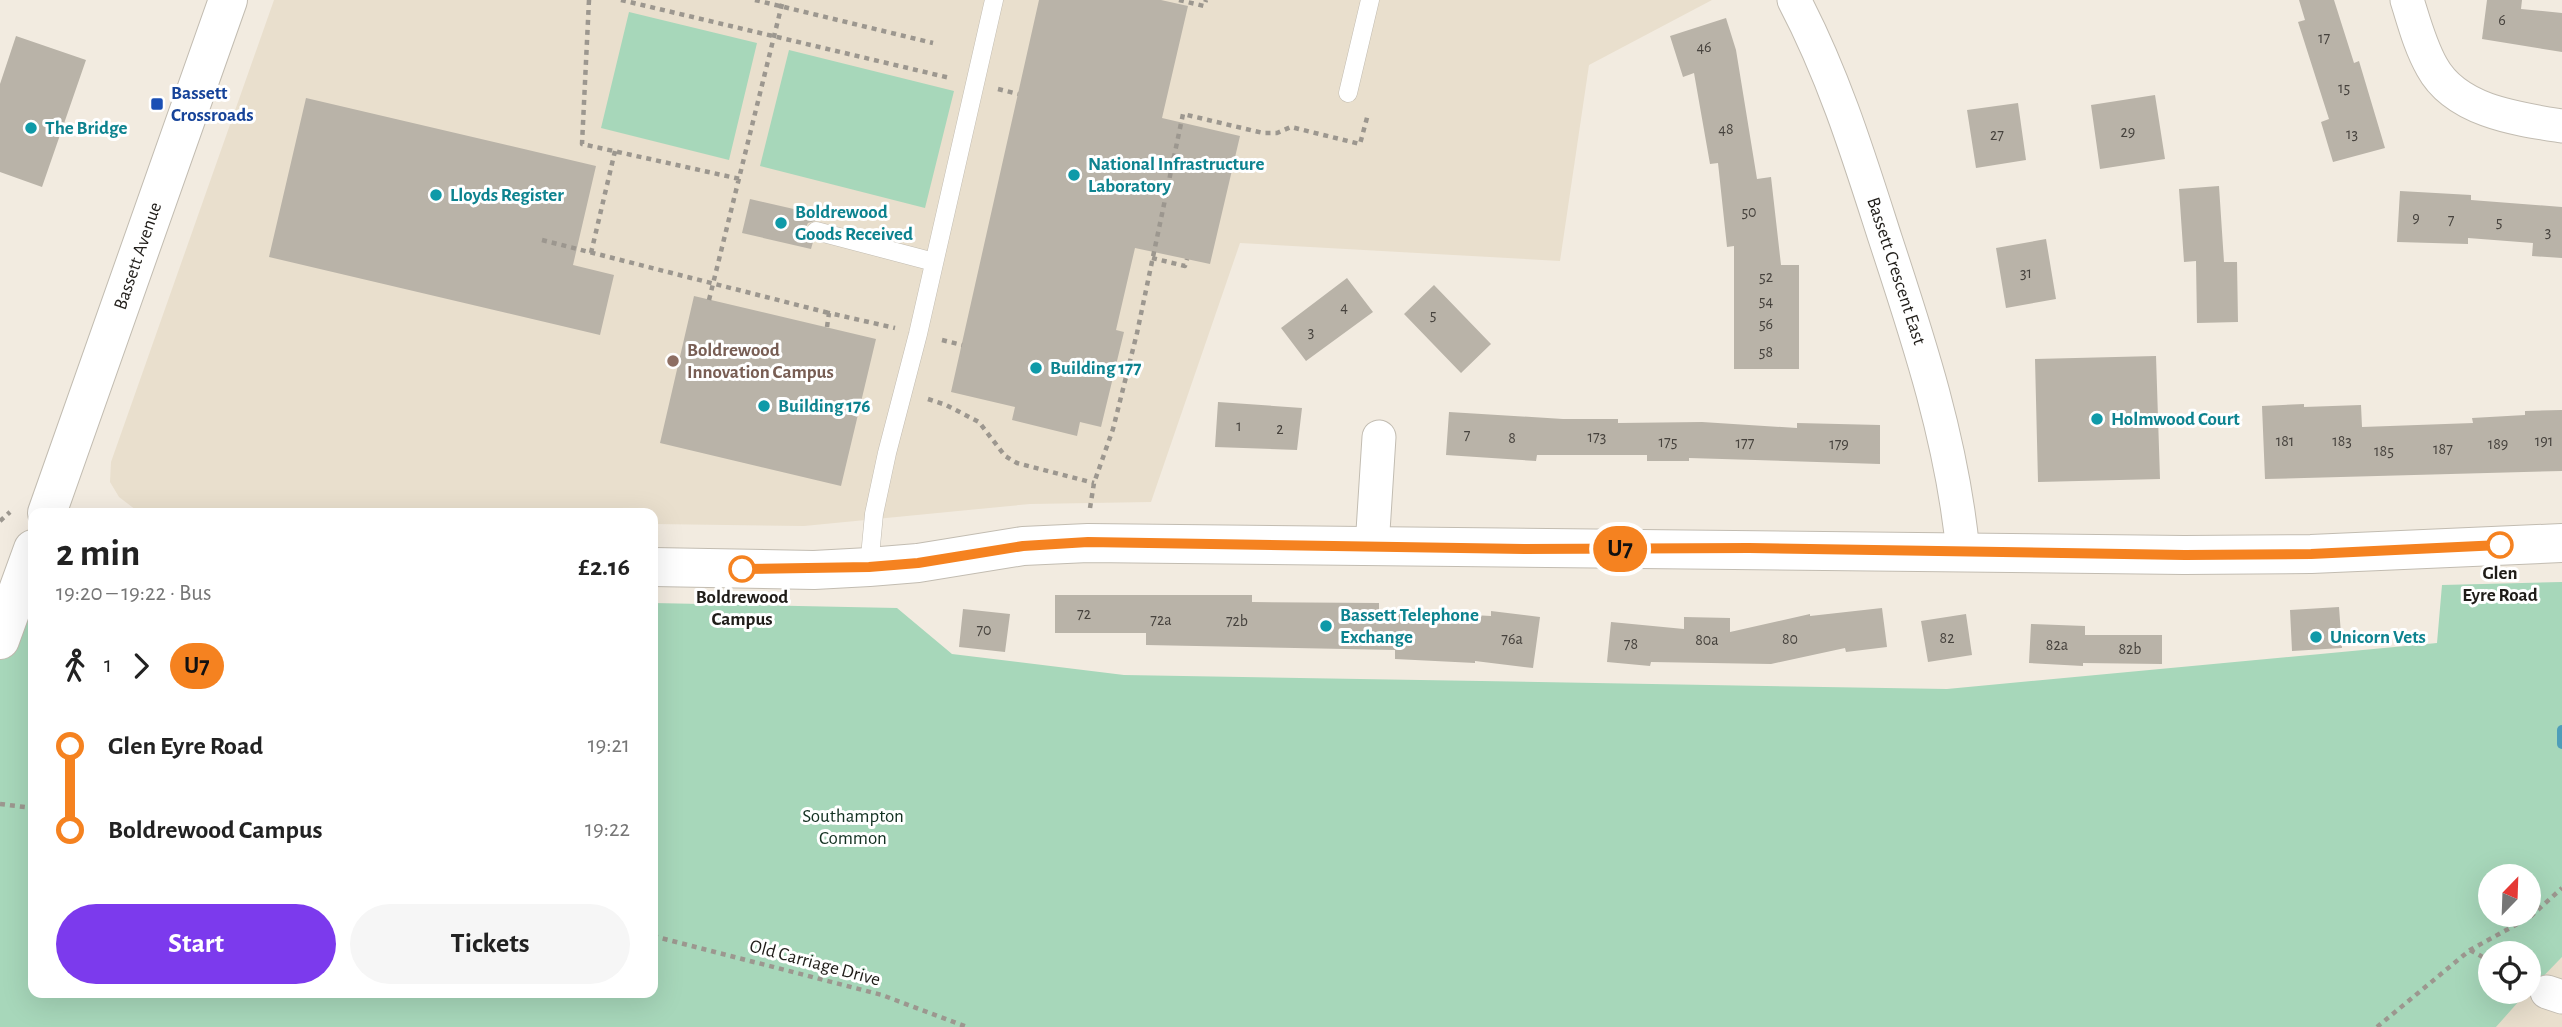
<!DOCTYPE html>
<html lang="en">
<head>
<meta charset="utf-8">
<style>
  :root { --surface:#fff; --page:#f6f6f6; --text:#222; --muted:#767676; --accent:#7c3aed }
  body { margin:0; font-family:"Alegreya Sans",sans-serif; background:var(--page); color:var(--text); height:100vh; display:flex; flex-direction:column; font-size:26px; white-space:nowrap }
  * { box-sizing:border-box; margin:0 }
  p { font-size:23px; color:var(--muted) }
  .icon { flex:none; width:38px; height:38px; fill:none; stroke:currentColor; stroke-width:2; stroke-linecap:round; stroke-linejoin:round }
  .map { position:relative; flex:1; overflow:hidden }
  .panel { position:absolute; left:28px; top:508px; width:630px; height:490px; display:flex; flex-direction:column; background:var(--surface); border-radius:14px; box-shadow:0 7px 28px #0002 }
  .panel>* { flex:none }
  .badge { padding:0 14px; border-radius:23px; font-size:24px; line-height:46px }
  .needle { width:46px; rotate:23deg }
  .controls { position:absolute; left:2478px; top:864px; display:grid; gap:14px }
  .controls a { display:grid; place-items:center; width:63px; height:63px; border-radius:50%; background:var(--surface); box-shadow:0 7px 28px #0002; font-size:35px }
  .map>.badge { position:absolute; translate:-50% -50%; box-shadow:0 0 0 4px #fff }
  .legs { display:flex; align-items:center; gap:10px; height:77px; padding:0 28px; font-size:23px }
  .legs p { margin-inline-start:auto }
  .overview { display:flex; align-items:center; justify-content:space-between; height:119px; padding:0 28px }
  h1 { font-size:38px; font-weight:700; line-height:52px }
  .cta { display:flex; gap:14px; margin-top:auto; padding:14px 28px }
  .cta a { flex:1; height:80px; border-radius:42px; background:var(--accent); color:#fff; font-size:28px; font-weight:700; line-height:80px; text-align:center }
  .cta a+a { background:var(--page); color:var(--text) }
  ul { padding:0 28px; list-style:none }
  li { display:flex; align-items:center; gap:24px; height:84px; font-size:26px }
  li i { display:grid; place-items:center; width:10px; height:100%; margin:0 9px; background:currentColor }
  li i::after { content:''; width:18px; height:18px; margin:-9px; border:5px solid; border-radius:50%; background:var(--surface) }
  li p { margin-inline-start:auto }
  li:first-child i { background:linear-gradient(#0000 50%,currentColor 0) }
  li:last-child i { background:linear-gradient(currentColor 50%,#0000 0) }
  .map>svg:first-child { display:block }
</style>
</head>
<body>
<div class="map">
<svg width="2562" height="1027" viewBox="0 0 2562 1027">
  <rect width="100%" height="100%" fill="#f2ebe0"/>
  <path fill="#e9dfcd" d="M274 0H1712L1589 65 1560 261 1240 243 1151 502 1030 504 804 526 653 524V513H140L119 497 110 482 111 462Z
    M2562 957V1027H2496L2502 1018Z"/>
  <path fill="#a7d7ba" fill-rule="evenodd" d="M629 12 757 43 729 160 601 128Z
    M789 50 954 91 925 208 760 166Z
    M2562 582V957L2529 991V954H2490V992H2527L2496 1027H0V601L33 610V992H653V603L897 608 952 654 1124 675 1947 689 2437 643 2442 585ZM2490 877H2529V915H2490Z"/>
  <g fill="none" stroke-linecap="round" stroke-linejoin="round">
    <path stroke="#4e9eb9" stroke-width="10" d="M2562 730V744"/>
  </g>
  <path fill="#b9b3a8" d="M1039 0H1161L1188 6 1162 118 1240 136 1210 264 1135 248 1116 330 1124 332 1101 427 1080 422 1077 436 1012 420 1015 407 951 392Z
    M2299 0H2334L2354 63 2359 61 2385 148 2333 162 2321 122 2329 119 2298 22 2305 20Z
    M2487 0H2522L2521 9 2562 13V52L2482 39Z
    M1726 18 1736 50 1757 179 1771 177 1781 265H1799V369H1734V246L1727 247 1718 163 1710 164 1694 73 1683 77 1670 36Z
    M16 36 86 60 42 187 0 172V84Z
    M2155 95 2165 159 2100 169 2091 105Z
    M306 98 596 166 573 265 614 275 600 335 269 257Z
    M2018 103 2026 160 1976 168 1967 110Z
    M2219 186 2224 262H2237L2238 322 2197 323 2196 261 2184 262 2179 189Z
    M2400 191 2471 195V200L2562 207V258L2532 256 2533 243 2468 238V244L2397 242Z
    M750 199 820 215 818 220 808 223 805 229 808 239 813 242 811 249 742 233Z
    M2046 239 2056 299 2006 308 1996 248Z
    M1347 278 1373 312 1306 361 1281 328Z
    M1434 285 1491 344 1461 373 1404 314Z
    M694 296 876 339 841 486 660 443Z
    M2156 356 2160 479 2038 482 2035 359Z
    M1218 402 1302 408 1297 450 1215 447Z
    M2304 404V407L2361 405 2362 427 2473 423 2472 418 2525 415V411L2562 410V471L2265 479 2262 406Z
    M1449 412 1563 419H1618V423L1702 422 1797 428V423L1880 425V464L1689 458V461H1647V455H1537L1536 461 1446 455Z
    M1055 595H1252V602L1379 603V610L1491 616V611L1540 617 1533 668 1475 661V663L1395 659V650L1146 645V633H1055Z
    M2339 607 2342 648 2292 651 2290 610Z
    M1882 608 1887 647 1846 652 1845 648 1771 664 1651 662 1650 666 1607 662 1611 622 1684 629V617L1730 618V632L1810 614V616Z
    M963 609 1010 614 1005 652 959 647Z
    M1966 614 1972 655 1928 662 1921 621Z
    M2031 624 2085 626V635H2162V664L2083 663V666L2029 663Z"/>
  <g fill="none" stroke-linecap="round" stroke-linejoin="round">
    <defs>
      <path id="lane" d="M1348 93 1370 0
        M816 231 934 262
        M869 567 874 514 887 453 918 334 994 0"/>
      <path id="street" d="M1794 0C1834 76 1859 157 1885 238 1919 341 1953 444 1963 553
        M2407 0C2414 22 2420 46 2432 67 2456 111 2517 119 2562 126
        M1372 547 1379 437
        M2547 992 2562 997"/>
      <path id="primary" d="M47 513 228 0
        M653 567 814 570 869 567 918 563 1023 546 1088 543 2184 555 2311 554 2562 543
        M0 640 33 549"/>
    </defs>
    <use href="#lane" stroke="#c2bcb1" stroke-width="19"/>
    <use href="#street" stroke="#c2bcb1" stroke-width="35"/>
    <use href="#primary" stroke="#c2bcb1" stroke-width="40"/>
    <path stroke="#9c978f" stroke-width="4.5" stroke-dasharray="5 5" stroke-linecap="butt" d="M589 0 582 144 740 179
      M621 0 950 78
      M755 0 933 43
      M1179 0 1204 6 1206 0
      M998 89 1018 94
      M542 240 829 313
      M591 253 615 151
      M1152 258 1185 266 1187 259
      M709 300 783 0
      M827 327 829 313 895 328
      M942 340 962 345
      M928 399 946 405 979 422 1005 456 1017 463 1094 483
      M1090 508 1094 483 1113 429 1137 333 1183 114 1263 133H1277L1291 127 1360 144 1368 114
      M0 521 10 512
      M0 804 33 808
      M653 936 882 995 967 1027
      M2470 950 2490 961
      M2377 1027 2470 950 2530 917 2562 888"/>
    <use href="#lane" stroke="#fff" stroke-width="18"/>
    <use href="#street" stroke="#fff" stroke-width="33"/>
    <use href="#primary" stroke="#fff" stroke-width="38"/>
  </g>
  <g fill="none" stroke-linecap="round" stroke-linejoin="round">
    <defs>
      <path id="line-1" d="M742 569 869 567 918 563 1023 546 1088 542 1524 549 1749 548 2185 555 2311 554 2500 545"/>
    </defs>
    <use href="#line-1" stroke="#fff" stroke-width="16"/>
    <use href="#line-1" stroke="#f58220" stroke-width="10"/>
  </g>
  <rect fill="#1a4fb4" stroke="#fff" stroke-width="2.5" x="150" y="97" width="14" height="14" rx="3.5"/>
  <g fill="#0f9aa8" stroke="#fff" stroke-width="2.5">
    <circle cx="31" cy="128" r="7"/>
    <circle cx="1074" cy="175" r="7"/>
    <circle cx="436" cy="195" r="7"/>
    <circle cx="781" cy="223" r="7"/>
    <circle cx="1036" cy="368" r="7"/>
    <circle cx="764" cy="406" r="7"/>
    <circle cx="2097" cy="419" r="7"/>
    <circle cx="1326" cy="626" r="7"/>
    <circle cx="2316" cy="637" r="7"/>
  </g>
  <circle fill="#8d6e63" stroke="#fff" stroke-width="2.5" cx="673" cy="361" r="7"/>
  <g fill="#fff" stroke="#f58220" stroke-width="3.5">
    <circle cx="2500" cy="545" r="12"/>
    <circle cx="742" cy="569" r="12"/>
  </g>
  <g text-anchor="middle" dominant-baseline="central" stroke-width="6" stroke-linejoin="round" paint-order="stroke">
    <g font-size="16" fill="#46423d">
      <text x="2502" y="20">6</text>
      <text x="2324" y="38">17</text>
      <text x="1704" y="47">46</text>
      <text x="2344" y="88">15</text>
      <text x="1726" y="129">48</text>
      <text x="2128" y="132">29</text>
      <text x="2352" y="134">13</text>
      <text x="1997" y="135">27</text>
      <text x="1749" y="212">50</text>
      <text x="2416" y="218">9</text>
      <text x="2451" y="220">7</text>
      <text x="2499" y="222">5</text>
      <text x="2548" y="232">3</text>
      <text x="2026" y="273">31</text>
      <text x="1766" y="277">52</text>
      <text x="1766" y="301">54</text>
      <text x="1344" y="307">4</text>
      <text x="1433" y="315">5</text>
      <text x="1766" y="324">56</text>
      <text x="1311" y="332">3</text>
      <text x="1766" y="352">58</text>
      <text x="1239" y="426">1</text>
      <text x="1280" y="429">2</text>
      <text x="1467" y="435">7</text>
      <text x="1597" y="437">173</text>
      <text x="1512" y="438">8</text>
      <text x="2285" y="441">181</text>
      <text x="2342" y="441">183</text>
      <text x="2544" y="441">191</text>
      <text x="1668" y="442">175</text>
      <text x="1745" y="443">177</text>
      <text x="1839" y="444">179</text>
      <text x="2498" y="444">189</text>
      <text x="2443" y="449">187</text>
      <text x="2384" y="451">185</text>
      <text x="1084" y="614">72</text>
      <text x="1161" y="620">72a</text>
      <text x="1237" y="621">72b</text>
      <text x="984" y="630">70</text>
      <text x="1947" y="638">82</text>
      <text x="1512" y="639">76a</text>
      <text x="1790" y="639">80</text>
      <text x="1707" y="640">80a</text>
      <text x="1631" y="644">78</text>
      <text x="2057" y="645">82a</text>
      <text x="2130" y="649">82b</text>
    </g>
    <g font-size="19" font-weight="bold" fill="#164399" stroke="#fff" text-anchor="start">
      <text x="171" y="93">Bassett<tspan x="171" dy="22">Crossroads</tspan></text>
    </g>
    <g font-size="19" font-weight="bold" fill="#0d838f" stroke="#fff" text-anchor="start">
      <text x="45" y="128">The Bridge</text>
      <text x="1088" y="164">National Infrastructure<tspan x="1088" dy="22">Laboratory</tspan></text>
      <text x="450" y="195">Lloyds Register</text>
      <text x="795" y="212">Boldrewood<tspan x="795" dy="22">Goods Received</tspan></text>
      <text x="1050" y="368">Building 177</text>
      <text x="778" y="406">Building 176</text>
      <text x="2111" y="419">Holmwood Court</text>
      <text x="1340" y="615">Bassett Telephone<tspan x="1340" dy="22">Exchange</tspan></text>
      <text x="2330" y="637">Unicorn Vets</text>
    </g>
    <g font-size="19" fill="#201d19" stroke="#fff">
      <text transform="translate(138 256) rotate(-71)">Bassett Avenue</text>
      <text transform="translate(1896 271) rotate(72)">Bassett Crescent East</text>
      <text transform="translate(815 963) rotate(15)">Old Carriage Drive</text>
    </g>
    <g font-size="19" font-weight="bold" fill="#785e54" stroke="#fff" text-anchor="start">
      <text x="687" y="350">Boldrewood<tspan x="687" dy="22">Innovation Campus</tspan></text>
    </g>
    <g font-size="19" font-weight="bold" fill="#201d19" stroke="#fff">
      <text x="2500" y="573">Glen<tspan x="2500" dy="22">Eyre Road</tspan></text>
      <text x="742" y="597">Boldrewood<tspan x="742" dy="22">Campus</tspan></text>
    </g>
    <g font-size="19" fill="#133121" stroke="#fff">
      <text x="853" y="816">Southampton<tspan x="853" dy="22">Common</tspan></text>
    </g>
  </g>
</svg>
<div class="controls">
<a><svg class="needle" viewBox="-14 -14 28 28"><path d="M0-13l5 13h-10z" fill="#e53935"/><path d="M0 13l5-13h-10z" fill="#767676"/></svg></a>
<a><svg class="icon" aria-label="locate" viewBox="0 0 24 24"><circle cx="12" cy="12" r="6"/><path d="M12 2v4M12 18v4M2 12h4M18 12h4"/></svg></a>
</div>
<b class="badge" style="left:1620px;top:549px;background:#f58220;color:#111">U7</b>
<section class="panel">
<div class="overview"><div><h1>2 min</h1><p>19:20 – 19:22 · Bus</p></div><b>£2.16</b></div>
<div class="legs"><svg class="icon" aria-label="walk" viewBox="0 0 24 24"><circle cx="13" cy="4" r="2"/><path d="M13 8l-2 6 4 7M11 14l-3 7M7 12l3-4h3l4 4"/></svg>1<svg class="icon" aria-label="forward" viewBox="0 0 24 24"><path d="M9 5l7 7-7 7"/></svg><b class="badge" style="background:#f58220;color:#111">U7</b></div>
<ul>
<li><i style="color:#f58220"></i><b>Glen Eyre Road</b><p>19:21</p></li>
<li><i style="color:#f58220"></i><b>Boldrewood Campus</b><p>19:22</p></li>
</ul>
<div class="cta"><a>Start</a><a>Tickets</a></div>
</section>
</div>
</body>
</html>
